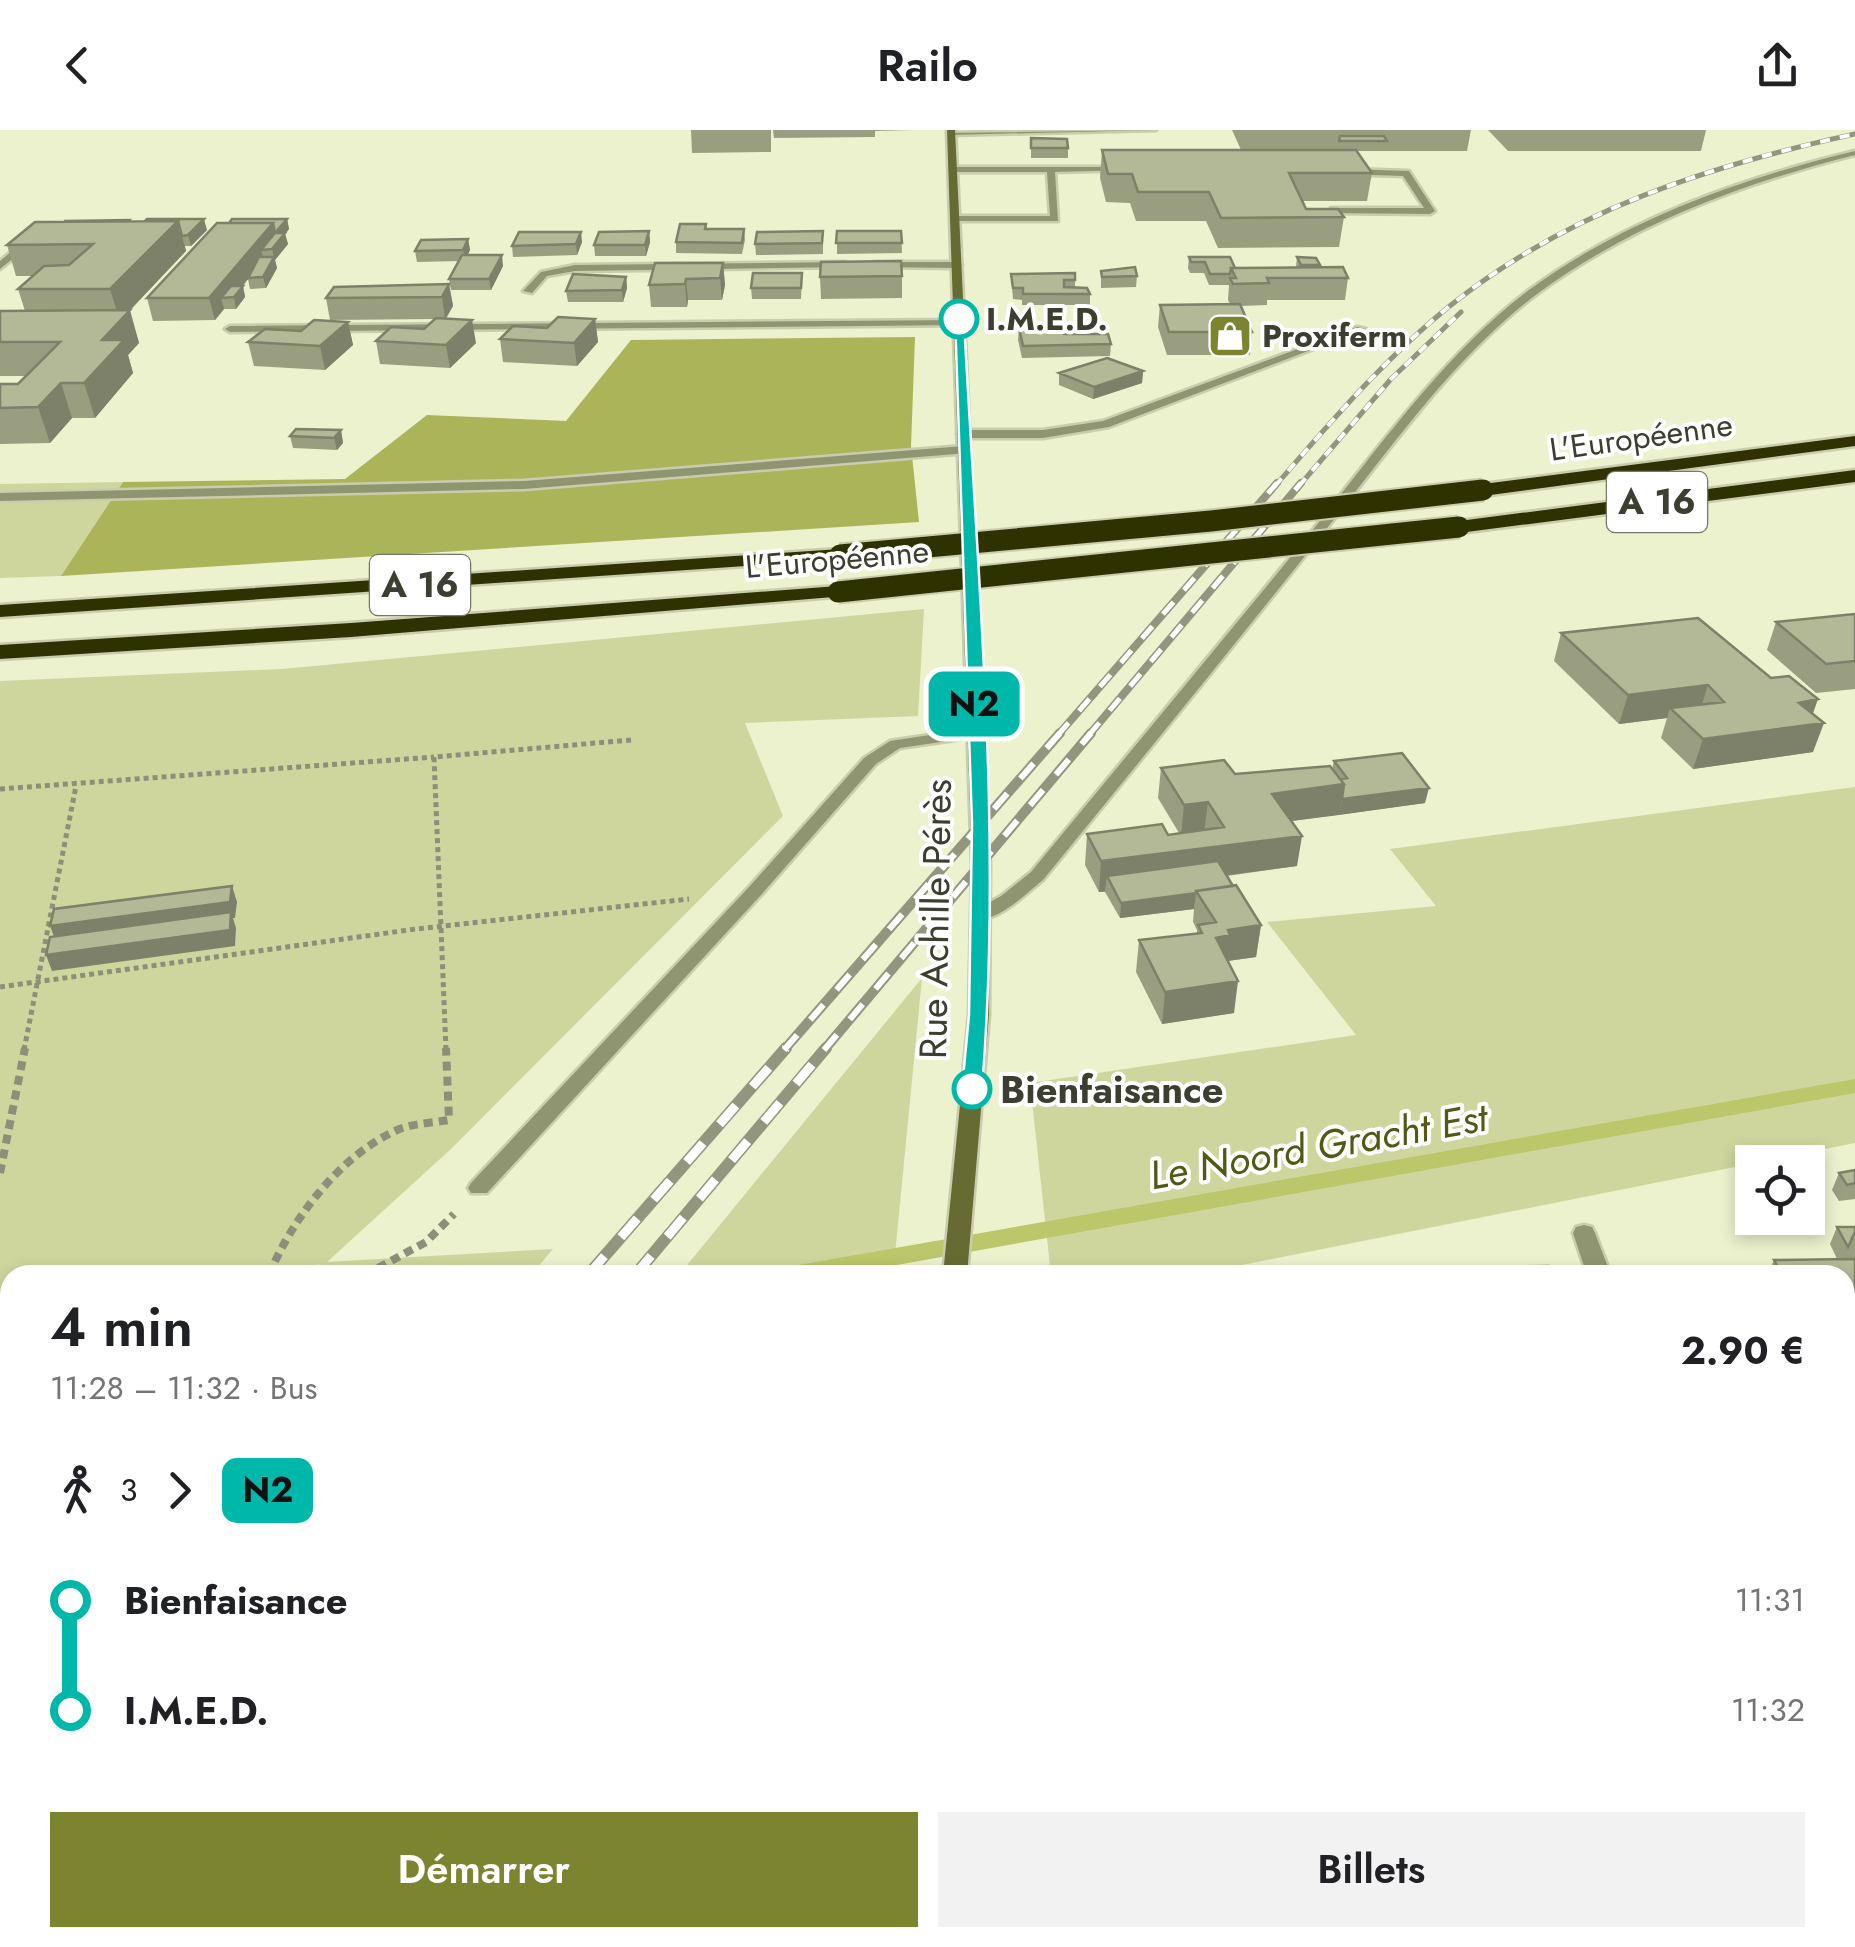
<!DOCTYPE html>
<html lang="fr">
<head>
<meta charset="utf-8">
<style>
  :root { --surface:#fff; --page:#f2f2f2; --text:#202124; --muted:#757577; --accent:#7d8430 }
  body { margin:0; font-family:Jost,sans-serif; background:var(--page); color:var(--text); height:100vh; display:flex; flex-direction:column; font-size:38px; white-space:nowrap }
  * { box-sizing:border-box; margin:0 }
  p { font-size:32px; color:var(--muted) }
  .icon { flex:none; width:55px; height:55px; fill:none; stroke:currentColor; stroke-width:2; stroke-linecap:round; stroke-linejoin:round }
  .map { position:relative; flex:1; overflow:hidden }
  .drawer { position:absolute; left:0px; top:1135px; width:1855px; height:682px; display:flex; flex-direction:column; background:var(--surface); border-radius:30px 30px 0 0; box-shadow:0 5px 15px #0003 }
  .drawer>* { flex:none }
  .badge { padding:0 20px; border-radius:15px; font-size:35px; line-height:65px }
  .buttons { position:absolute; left:1735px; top:1015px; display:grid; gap:20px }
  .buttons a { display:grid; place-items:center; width:90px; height:90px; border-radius:0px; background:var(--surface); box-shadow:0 5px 15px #0003; font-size:50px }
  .map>.badge { position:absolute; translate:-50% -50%; box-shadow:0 0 0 5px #fff }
  .legs { display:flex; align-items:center; gap:15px; height:110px; padding:0 50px; font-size:32px }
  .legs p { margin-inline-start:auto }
  .overview { display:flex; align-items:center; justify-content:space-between; height:170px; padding:0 50px }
  h1 { font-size:55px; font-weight:600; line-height:75px }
  .action { display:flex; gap:20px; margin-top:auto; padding:20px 50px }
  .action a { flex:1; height:115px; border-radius:0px; background:var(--accent); color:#fff; font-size:40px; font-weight:600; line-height:115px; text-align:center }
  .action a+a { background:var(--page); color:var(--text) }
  ul { padding:0 50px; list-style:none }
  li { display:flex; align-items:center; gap:35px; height:110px; font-size:38px }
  li i { display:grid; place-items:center; width:15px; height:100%; margin:0 12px; background:currentColor }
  li i::after { content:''; width:25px; height:25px; margin:-12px; border:8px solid; border-radius:50%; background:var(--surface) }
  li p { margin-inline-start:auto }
  li:first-child i { background:linear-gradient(#0000 50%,currentColor 0) }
  li:last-child i { background:linear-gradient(currentColor 50%,#0000 0) }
  header { display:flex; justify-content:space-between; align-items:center; height:130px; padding:0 50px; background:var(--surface); font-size:45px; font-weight:600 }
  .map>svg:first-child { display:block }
</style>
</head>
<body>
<header><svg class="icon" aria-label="back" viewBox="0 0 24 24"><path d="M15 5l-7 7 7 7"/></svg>Railo<svg class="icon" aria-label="share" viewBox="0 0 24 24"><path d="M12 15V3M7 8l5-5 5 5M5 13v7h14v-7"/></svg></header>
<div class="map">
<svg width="1855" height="1817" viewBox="0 0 1855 1817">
  <rect width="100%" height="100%" fill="#ecf1ce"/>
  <path fill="#ced69d" d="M123 352 61 446 0 448V354Z
    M924 479 918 586 745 593 783 686 451 1019 327 1132 553 1119 531 1145H297L320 1134 254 1145H10V1186L0 1188V551L282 539Z
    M1855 657V1013L1192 1145H1051L1030 953 1356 905 1267 792 1436 776 1390 719Z
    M922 848 893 1145H679Z
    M10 1208V1726L0 1737V1210Z"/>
  <path fill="#abb459" d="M915 207 911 316 919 392 61 446 123 352 345 349 427 285 566 291 631 210Z"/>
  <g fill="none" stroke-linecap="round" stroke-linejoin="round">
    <path fill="#bcc66a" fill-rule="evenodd" d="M1855 949V963L841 1145H781L785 1139 793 1136Z
      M10 1282V1302L0 1303V1283Z"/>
    <defs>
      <path id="lane" d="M1156 0 951 5 947 3Z
        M1855 21V25C1741 54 1632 94 1537 164 1451 229 1387 324 1320 407 1229 522 1136 636 1043 750 1025 764 998 793 974 789L971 785 974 781 1001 766 1031 742C1124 629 1218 516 1311 402 1378 319 1443 225 1529 160 1626 89 1739 49 1855 21Z
        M950 37H1126L1130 40 1055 42 1058 91H955L952 86H1050L1047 42H953Z
        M1345 39 1409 41 1435 81 1430 84 1328 83 1331 78H1424L1403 46 1342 44Z
        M18 116 26 118 0 139V131Z
        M1357 197 1366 199 1109 297 1043 308H963L957 304 963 300H1043L1103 291Z
        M976 598 982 600V606L900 618 876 634 761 765 487 1063H471L468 1058 471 1053 749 757 864 628 890 611Z
        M1584 1095 1592 1097 1595 1103 1611 1145H1587L1573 1103 1576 1097Z"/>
      <path id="street" d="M845 132 848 137 575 141 547 146 532 163 523 161 541 142 575 135Z
        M874 132H957L962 135 957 138 871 137Z
        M959 190 963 191V195L230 202 225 199 230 196Z
        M964 316 970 320 968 323 524 359 0 371V363L524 351Z
        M1855 1315V1336L1845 1340V1318Z"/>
      <path id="secondary" d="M947 0H955L990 735 989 885 967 1145H943L969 885 972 735Z
        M887 1808H919V1817H887Z"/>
      <path id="highway" d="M1855 306V316L1483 366 1473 360 1483 354Z
        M1855 340V352L1459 403 1449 397 1459 391Z
        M840 419 850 425 847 429 0 487V475Z
        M838 456 845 458 849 462 845 466 351 507 0 529V515L351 493Z"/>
    </defs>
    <use href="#lane" stroke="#c9cdae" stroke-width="5"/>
    <use href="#street" stroke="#c9cdae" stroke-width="5"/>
    <use href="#secondary" stroke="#c9cdae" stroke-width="5"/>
    <use href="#highway" stroke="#c9cdae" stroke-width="5"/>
    <path stroke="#8c9078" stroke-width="5" stroke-dasharray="5 4" stroke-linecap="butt" d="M0 659 434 627
      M0 857 416 799 689 769
      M24 920 76 656
      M446 920 434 627 631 610"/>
    <path stroke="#8c9078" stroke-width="8" stroke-dasharray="9 6" stroke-linecap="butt" d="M0 1043 25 918
      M269 1145C292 1089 339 1027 395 1001 412 993 432 993 449 990L446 918
      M365 1145 426 1112 454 1084
      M0 1217 10 1215"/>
    <path stroke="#8c9078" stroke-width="9" stroke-dasharray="11 8" stroke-linecap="butt" d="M0 1361 10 1359
      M0 1449 10 1442
      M1845 1527 1855 1549"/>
    <use href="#lane" fill="#909571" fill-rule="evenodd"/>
    <use href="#street" fill="#909571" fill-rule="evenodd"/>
    <use href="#secondary" fill="#656b33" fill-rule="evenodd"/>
    <use href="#highway" fill="#2f3200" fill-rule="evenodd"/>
    <defs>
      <path id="rail-far4" d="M1275 356C1330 293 1385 228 1451 175 1570 80 1708 36 1855 4
        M1299 356 1391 249 1461 182"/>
      <path id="rail-far3" d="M1058 605 1277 353
        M1089 605 1301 353"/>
      <path id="rail-far2" d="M784 920 1060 603
        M824 920 1091 603"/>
      <path id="rail-far1" d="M588 1145 786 918
        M635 1145 826 918"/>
      <path id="rail" d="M2 1817 11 1808
        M68 1817 76 1808"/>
    </defs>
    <use href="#rail-far4" stroke="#93967e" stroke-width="5"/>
    <use href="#rail-far3" stroke="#93967e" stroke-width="8"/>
    <use href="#rail-far2" stroke="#93967e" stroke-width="10"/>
    <use href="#rail-far1" stroke="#93967e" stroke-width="12"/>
    <use href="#rail" stroke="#93967e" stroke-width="15"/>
    <use href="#rail-far4" stroke="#fff" stroke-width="4" stroke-dasharray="10" stroke-linecap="butt"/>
    <use href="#rail-far3" stroke="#fff" stroke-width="5" stroke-dasharray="16" stroke-linecap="butt"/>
    <use href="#rail-far2" stroke="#fff" stroke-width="6" stroke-dasharray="20" stroke-linecap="butt"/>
    <use href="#rail-far1" stroke="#fff" stroke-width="9" stroke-dasharray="25" stroke-linecap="butt"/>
    <use href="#rail" stroke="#fff" stroke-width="11" stroke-dasharray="32" stroke-linecap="butt"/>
    <defs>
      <path id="highway-bridge" d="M840 425 1211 391 1483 360
        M838 462 1459 397"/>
    </defs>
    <use href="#highway-bridge" stroke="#c9cdae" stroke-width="25" stroke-linecap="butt"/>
    <use href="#highway-bridge" stroke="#2f3200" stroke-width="21"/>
  </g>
  <path fill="#9a9e81" d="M691 0H771V22L692 23Z
    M773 0H915L875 1V7L774 8Z
    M1232 0H1471L1467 21H1357L1372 43 1367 71H1303L1306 79 1344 87 1339 117 1218 118 1206 91H1136L1130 73 1106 72 1100 48 1102 20H1241Z
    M1488 0H1706L1701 21H1508Z
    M1031 8 1068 18V28H1031Z
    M287 89 289 99 285 104 288 114 275 130 277 138 266 158 250 159 248 149 243 156 245 167 236 179H224L215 190 153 191 147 168Z
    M706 94 707 99H744L745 110 742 124 676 123V112Z
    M207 100 191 116H185L186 121 129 180 139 213 128 225 133 243 95 288H72L50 313 0 314V254H18L26 246H0V181H25L18 159 33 146H16L7 115Z
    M649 101 650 112 646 126H595L594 115Z
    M823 101V124L756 125 755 114Z
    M837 101H901L902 123 837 124Z
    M468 109 470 120 467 125 503 136 491 160H451L449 149 459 131 417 132 415 121Z
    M582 112 577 125 513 127 512 116Z
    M1189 127 1235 138 1296 137 1297 127 1348 148 1345 170H1267V175L1241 176 1252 202 1250 225H1167L1158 197 1160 175 1230 174 1228 170 1229 155H1209L1204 143H1190L1188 138Z
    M723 133 725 155 722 170H688L687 177H651L649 155Z
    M1101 141 1137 146 1136 157 1101 158Z
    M802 143 801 169H752L751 158Z
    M1011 144 1075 150V157L1090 164V175H1022V170L1013 169Z
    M902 146V168L821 169 820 147Z
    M626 147 627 158 623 172H568L566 161Z
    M449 154 453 176 446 189 476 213 450 238 380 234 376 211 424 199 435 189 330 190 326 168Z
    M595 189 598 212 577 236 503 232 500 209Z
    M348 192 353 215 325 240 254 236 248 212Z
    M1019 198 1064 204 1111 214 1110 226 1022 228 1018 210Z
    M1143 241 1142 253 1093 269 1059 255V243Z
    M341 300 343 313 337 320 293 318 290 306Z
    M1855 484V559L1816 563 1767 520 1776 492Z
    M1561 503 1813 584V622L1693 639 1661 608 1667 588 1619 594 1554 531Z
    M1334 631 1425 673 1291 691 1297 736 1227 746 1261 795 1256 827 1228 831 1234 883 1162 894 1136 842 1139 810 1197 804V800L1193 792 1194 779 1120 788 1105 762H1099L1085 735 1087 704 1168 705 1179 703 1158 668 1161 638 1235 644 1332 639Z
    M1855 1040V1069L1839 1071 1832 1060 1839 1043Z
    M1837 1097H1855V1233H1850L1846 1241 1845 1145H1676L1679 1138 1771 1137 1774 1130 1837 1129 1830 1114Z
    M1845 1592H1855V1752H1845Z"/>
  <path fill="#7d8169" d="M204 89 207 100 191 116 188 105Z
    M287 89 289 99 285 104 288 114 275 130 277 138 266 158 263 147 274 127 272 119 261 120 264 130 233 167 221 168 224 179 215 190 209 168 273 93Z
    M178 91 186 121 120 191 110 159Z
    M649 101 650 112 646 126 645 115Z
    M581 102 582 112 577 125 576 114Z
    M468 109 470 120 465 131 463 120Z
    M502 125 503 136 491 160 489 149Z
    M723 133 725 155 722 170 720 148Z
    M626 147 627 158 623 172 622 160Z
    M686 149 688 170 687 177 685 154Z
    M449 154 453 176 445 189 442 167Z
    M243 156 245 167 236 179 234 167Z
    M130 180 139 213 128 225 133 243 95 288 84 253 102 210Z
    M595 189 598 212 577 236 574 213Z
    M472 190 476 213 450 238 446 215Z
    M348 192 353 215 325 240 320 216Z
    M1143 241 1142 253 1093 269 1094 257Z
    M61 253 72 288 50 313 38 277Z
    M341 300 343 313 337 320 334 308Z
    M1708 555 1699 584 1670 578 1667 588 1619 594 1628 565Z
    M1818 569 1809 595 1824 593 1813 622 1693 639 1703 609 1799 573Z
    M1344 654 1339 685 1268 694 1272 664Z
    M1429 658 1425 673 1339 685 1342 669Z
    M1208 672 1204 703 1181 706 1184 675Z
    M1302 706 1297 736 1114 760 1107 746 1105 761 1099 762 1101 731Z
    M232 756 237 772 235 788H233L236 798 235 816 52 841 46 825 56 812 50 796Z
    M1196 763 1194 779 1120 788 1121 773Z
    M1261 795 1256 827 1227 831 1216 808 1228 800Z
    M1238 851 1234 883 1162 894 1165 862Z
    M743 1808H750L749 1817H742Z"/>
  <path fill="#b3b896" stroke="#7d8169" stroke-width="2.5" d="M1340 6H1384L1387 11H1339Z
    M1031 8 1067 9 1068 18H1031Z
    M1102 20H1356L1372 43H1289L1306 79H1338L1344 87 1221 88 1209 62H1138L1132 44H1108Z
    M147 89H204L188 105 182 106 178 91H145Z
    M232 89H287L275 103 273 93H229Z
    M129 90 128 91H64Z
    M178 91 110 159H18L44 136 69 135 93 114 7 115 35 92Z
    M217 93H273L209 168H147Z
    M680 94H706L705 99H744L742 113 676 112Z
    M649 101 645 115H594L599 102Z
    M823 101 822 113 755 114 757 102Z
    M837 101H901L902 113H836Z
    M519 102H581L576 114 512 116Z
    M275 103H285L272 119 261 120Z
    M468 109 463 120 415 121 421 110Z
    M462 125H502L489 149H449Z
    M259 127H274L263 147 248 148Z
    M1189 127H1230L1235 138H1231L1230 144H1210L1205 132H1191Z
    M1297 127 1316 128 1320 135H1301Z
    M901 131 902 146 820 147 821 132Z
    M655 133H723L720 148 686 149 685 154 649 155Z
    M1135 137 1137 146 1102 147 1101 141Z
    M1343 137 1348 148H1267L1269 153 1233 154 1230 148H1236L1231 138Z
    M753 143H802L801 158H751Z
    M1075 143V150H1064V157L1087 158 1090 164H1023V158H1013L1011 144Z
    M573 144 626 147 622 160 566 161Z
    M449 154 442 167 326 168 334 157Z
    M231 156H243L234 167 221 168Z
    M1240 174 1252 202H1169L1160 175Z
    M130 180 102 210H124L84 253H61L38 277 0 278V254H18L60 212H0V181Z
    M558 187 595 189 574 213 500 209 513 196 547 198Z
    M436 188 472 190 446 215 376 211 391 197 424 199Z
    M314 190 348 192 320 216 248 212 265 199 301 201Z
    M1019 198H1060L1064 204H1108L1111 214 1023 216Z
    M1107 228 1143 241 1094 257 1059 243Z
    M296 299 341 300 334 308 290 306Z
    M1855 484V531L1826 534 1776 492Z
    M1698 488 1771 548 1789 546 1818 569 1799 573 1824 593 1703 609 1670 578 1724 572 1708 555 1628 565 1561 503Z
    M1402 623 1429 658 1342 669 1344 654 1340 649 1347 648 1334 631Z
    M1224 630 1235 644 1330 636 1344 654 1272 664 1302 706 1101 731 1087 704 1162 694 1168 705 1224 697 1208 672 1184 675 1161 638Z
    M1218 731 1233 756 1196 761 1197 763 1121 773 1107 746Z
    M1236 755 1261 795 1228 800 1230 805 1216 808 1238 851 1165 862 1139 810 1202 803 1198 795 1216 792 1196 761Z
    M232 756 230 772 50 796 54 779Z
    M231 782 230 800 46 825 50 807Z
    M1855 1040V1053L1847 1055 1839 1043Z
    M1837 1097H1855V1102L1848 1117Z
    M1855 1129V1208H1845V1145H1682L1679 1138 1778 1137 1774 1130Z
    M1549 1136 1552 1145H1446L1444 1137Z
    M1845 1592H1855V1722H1845Z
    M288 1808H743L742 1817H285Z"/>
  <path fill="#00b8aa" stroke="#fff" stroke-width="2.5" d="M955 187 964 189C977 444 1003 703 982 959L972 966 962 959 969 885 972 694Z"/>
  <defs>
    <symbol id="shop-square" viewBox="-11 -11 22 22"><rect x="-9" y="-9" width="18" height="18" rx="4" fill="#7d8430" stroke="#fff"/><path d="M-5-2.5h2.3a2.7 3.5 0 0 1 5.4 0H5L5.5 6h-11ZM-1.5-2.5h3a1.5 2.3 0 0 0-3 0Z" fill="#fff"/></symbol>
  </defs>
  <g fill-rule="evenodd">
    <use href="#shop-square" x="1205" y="181" width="50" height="50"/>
  </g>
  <g fill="#fff" stroke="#00b8aa" stroke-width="5">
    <circle cx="959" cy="189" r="18"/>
    <circle cx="972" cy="959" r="18"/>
  </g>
  <g text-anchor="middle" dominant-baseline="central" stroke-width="8" stroke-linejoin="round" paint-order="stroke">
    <g font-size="32" font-weight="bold" fill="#3c3e30" stroke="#fff" text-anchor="start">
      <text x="986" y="189">I.M.E.D.</text>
    </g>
    <g font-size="32" font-weight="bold" fill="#3c3e30" stroke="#fff" text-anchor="start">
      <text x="1262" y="206">Proxiferm</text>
    </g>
    <g font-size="32" fill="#3c3e30" stroke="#fff">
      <text transform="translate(1641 307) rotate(-8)">L'Européenne</text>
      <text transform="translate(837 429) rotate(-5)">L'Européenne</text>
    </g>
    <g fill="#fff" stroke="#76786e" stroke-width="2.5">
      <rect x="1607" y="342" width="100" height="60" rx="8"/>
      <rect x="370" y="425" width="100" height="60" rx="8"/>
    </g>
    <g font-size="35" font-weight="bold" fill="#3c3e30">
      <text x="1657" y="372">A 16</text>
      <text x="420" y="455">A 16</text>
    </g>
    <g font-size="38" fill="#3c3e30" stroke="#fff">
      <text transform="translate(935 789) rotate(-89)">Rue Achille Pérès</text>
    </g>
    <g font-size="38" font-weight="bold" fill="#3c3e30" stroke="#fff" text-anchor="start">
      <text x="1000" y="959">Bienfaisance</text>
    </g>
    <g font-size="40" font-style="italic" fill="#535815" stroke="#fff">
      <text transform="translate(1318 1016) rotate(-10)">Le Noord Gracht Est</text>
    </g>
  </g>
</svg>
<div class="buttons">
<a><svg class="icon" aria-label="locate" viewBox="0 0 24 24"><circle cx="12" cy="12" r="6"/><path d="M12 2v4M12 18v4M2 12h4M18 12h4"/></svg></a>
</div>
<b class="badge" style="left:974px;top:574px;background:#00b8aa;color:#111">N2</b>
<section class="drawer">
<div class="overview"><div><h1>4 min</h1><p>11:28 – 11:32 · Bus</p></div><b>2.90 €</b></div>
<div class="legs"><svg class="icon" aria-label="walk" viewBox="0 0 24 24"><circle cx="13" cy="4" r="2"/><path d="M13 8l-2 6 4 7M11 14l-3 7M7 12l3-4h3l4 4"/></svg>3<svg class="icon" aria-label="forward" viewBox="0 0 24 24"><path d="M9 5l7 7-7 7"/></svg><b class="badge" style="background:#00b8aa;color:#111">N2</b></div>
<ul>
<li><i style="color:#00b8aa"></i><b>Bienfaisance</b><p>11:31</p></li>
<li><i style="color:#00b8aa"></i><b>I.M.E.D.</b><p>11:32</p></li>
</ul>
<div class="action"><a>Démarrer</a><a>Billets</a></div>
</section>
</div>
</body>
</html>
